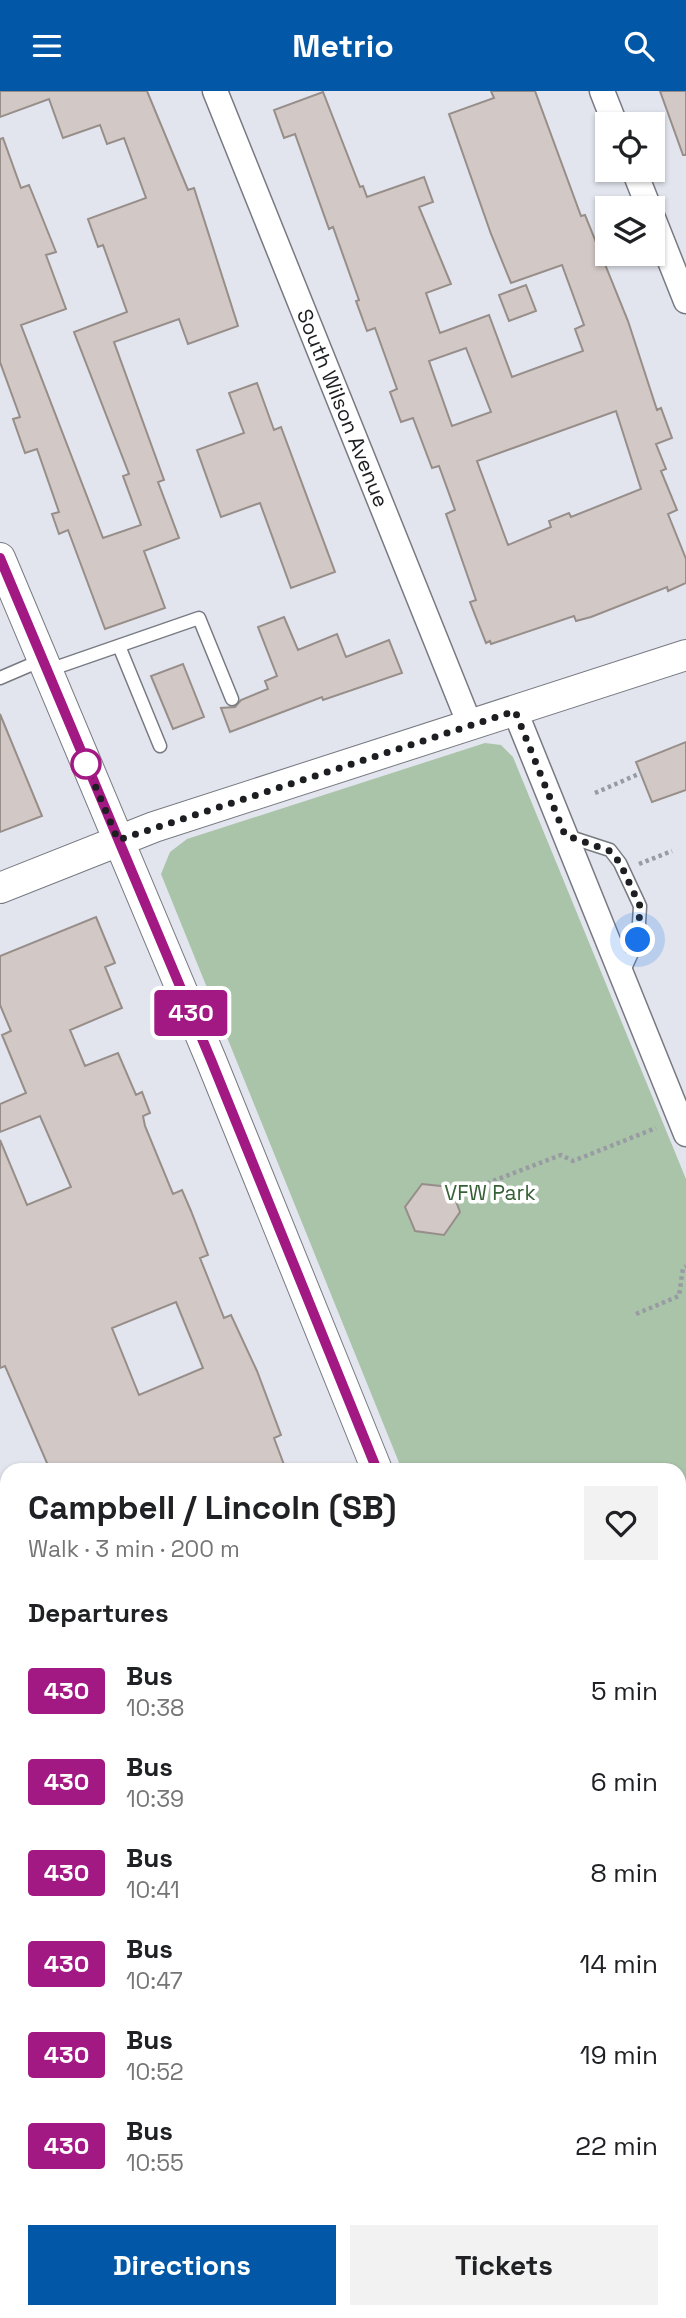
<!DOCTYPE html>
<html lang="en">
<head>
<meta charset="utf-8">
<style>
  :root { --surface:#fff; --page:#f2f2f2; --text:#202124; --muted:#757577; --accent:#0258a6 }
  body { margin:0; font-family:"Space Grotesk",sans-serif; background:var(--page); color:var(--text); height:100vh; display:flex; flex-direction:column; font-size:26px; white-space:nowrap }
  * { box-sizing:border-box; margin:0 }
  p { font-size:23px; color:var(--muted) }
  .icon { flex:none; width:38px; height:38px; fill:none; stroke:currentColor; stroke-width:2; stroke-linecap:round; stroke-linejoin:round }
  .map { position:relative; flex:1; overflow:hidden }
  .sheet { position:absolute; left:0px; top:1372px; width:686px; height:856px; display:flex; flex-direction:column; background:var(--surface); border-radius:21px 21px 0 0; box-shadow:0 2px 5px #0004 }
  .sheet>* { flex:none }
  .badge { padding:0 14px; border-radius:5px; font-size:24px; line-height:46px }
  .tools { position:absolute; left:595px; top:21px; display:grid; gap:14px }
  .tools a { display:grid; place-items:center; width:70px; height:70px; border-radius:0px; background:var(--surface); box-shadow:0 2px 5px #0004; font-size:35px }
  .you { position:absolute; width:35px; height:35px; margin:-18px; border:5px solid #fff; border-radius:50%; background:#1a73e8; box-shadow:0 0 0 10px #1a73e833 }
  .map>.badge { position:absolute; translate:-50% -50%; box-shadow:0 0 0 4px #fff }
  h2 { padding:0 28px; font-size:26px; line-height:63px }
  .round { display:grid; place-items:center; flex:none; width:74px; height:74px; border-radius:0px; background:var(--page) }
  .headline { display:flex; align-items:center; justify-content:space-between; height:119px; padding:0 28px }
  h1 { font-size:33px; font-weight:700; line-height:52px }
  .action { display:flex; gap:14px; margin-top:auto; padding:14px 28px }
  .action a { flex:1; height:80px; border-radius:0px; background:var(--accent); color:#fff; font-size:28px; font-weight:700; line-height:80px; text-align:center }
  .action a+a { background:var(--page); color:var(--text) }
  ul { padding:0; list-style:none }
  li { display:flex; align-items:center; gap:21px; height:91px; padding:0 28px }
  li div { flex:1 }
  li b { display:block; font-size:26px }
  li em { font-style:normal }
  li .badge { min-width:77px; font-weight:700; text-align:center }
  header { display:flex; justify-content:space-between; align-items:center; height:91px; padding:0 28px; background:var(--accent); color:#fff; font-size:32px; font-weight:700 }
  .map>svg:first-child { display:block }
</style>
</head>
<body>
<header><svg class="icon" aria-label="menu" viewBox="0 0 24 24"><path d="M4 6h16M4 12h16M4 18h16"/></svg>Metrio<svg class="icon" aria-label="search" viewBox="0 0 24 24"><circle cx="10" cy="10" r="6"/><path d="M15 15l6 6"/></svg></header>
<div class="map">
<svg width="686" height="2227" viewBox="0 0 686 2227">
  <rect width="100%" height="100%" fill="#e2e5ee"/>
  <path fill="#aac4aa" d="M485 652 501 654 513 666 686 1088V1804L679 1806V1379H402L161 783 170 761 187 748Z"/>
  <path fill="#d2c8c5" stroke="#978e8a" stroke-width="2" fill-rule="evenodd" d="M0 0H147L188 99 194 97 238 235 188 253 179 228 114 251 164 389 158 391 179 447 144 460 165 517 105 538 68 439 59 443 52 423 59 421 37 358 25 362 13 328 20 326 0 271V48L3 47 21 97 29 94 56 161 46 164 66 218 21 234 103 447 141 434 123 385 129 383 74 241 127 221 103 154 98 156 88 128 146 107 124 47 107 53 100 34 63 47 49 8 0 26Z
    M491 0H535L581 125 585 124 628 230 657 319 661 317 672 347 656 353 666 378 661 380 677 419 668 423 686 468V492L668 500 667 496 591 526 576 530 574 525 491 553 490 550 486 552 470 511 476 509 446 423 455 419 439 375 432 377 413 327 401 331 390 301 397 298 375 237 367 240 356 210 359 209 333 136 329 138 295 43 284 47 274 19 323 1 360 96 363 95 367 106 424 86 433 111 419 116 451 193 426 202 440 242 489 224 512 286 583 260 575 238 584 234 562 174 511 192 491 143 449 23 494 7ZM466 257 491 321 452 335 429 270ZM616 320 641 398 571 426 569 422 549 430 551 436 508 454 477 370Z
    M660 0H686V64H683Z
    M526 194 536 220 509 230 499 204Z
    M257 292 274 339 281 336 335 481 291 497 260 412 221 426 197 359 244 342 229 302Z
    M284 526 298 559 337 543 346 566 389 549 402 582 323 609 322 606 230 641 221 617 235 616 241 609 268 598 265 590 277 585 258 536Z
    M183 573 204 626 173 638 151 585Z
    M0 623 42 725 0 741Z
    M686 651V699L652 711 636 671Z
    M96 826 115 872 105 876 122 917 70 939 85 975 118 962 136 1004 142 1001 150 1022 143 1025 145 1035 173 1103 182 1099 191 1120 208 1164 200 1167 224 1227 231 1224 257 1280 281 1344 274 1347 286 1379H50L5 1275 0 1277V1049L27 1114 71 1096 40 1025 0 1041V1013L26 1002 2 944 11 940 0 914V865ZM176 1211 203 1277 139 1304 112 1237Z
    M422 1093 450 1096 454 1105 460 1121 444 1144 415 1140 405 1116Z"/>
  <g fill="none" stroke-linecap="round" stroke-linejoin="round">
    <defs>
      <path id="service" d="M119 555 160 655
        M46 580 199 527 232 608
        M0 587 42 569
        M567 745 610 759 620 772 640 815 638 849 622 884"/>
      <path id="minor" d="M215 0 470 634
        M602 0 615 33
        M634 79 649 117
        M653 127 686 210
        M515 620 686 1043
        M0 1407 7 1424
        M679 1827 686 1824
        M0 1914 7 1911
        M332 2221 334 2227"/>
      <path id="tertiary" d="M0 467 211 969 377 1379
        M0 797 154 736 686 564
        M679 2114 686 2131"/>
    </defs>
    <use href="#service" stroke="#777a82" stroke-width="15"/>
    <use href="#minor" stroke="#777a82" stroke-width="27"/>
    <use href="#tertiary" stroke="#777a82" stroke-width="32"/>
    <path stroke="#999ba2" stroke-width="4.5" stroke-dasharray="3.5 3.5" stroke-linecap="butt" d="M595 702 641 682
      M639 773 672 760
      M454 1105 561 1064 573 1070 656 1037
      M636 1223 679 1205 683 1177 686 1175"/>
    <use href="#service" stroke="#fff" stroke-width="12"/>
    <use href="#minor" stroke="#fff" stroke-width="24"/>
    <use href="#tertiary" stroke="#fff" stroke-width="30"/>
  </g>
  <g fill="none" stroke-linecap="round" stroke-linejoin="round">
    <defs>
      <path id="line" d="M0 467 211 969 377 1379"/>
    </defs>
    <use href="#line" stroke="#fff" stroke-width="16"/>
    <use href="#line" stroke="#a31984" stroke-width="10"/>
    <path stroke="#1d1e21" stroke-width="7" stroke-dasharray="0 12.6" d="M86 673 118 749 515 620 565 744 610 760 620 772 640 815 638 849"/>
  </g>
  <circle fill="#fff" stroke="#a31984" stroke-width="3.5" cx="86" cy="673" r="14"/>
  <g text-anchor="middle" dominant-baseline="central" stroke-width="7" stroke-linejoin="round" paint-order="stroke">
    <g font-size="21" fill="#1d1e21" stroke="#fff">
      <text transform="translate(343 317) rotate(68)">South Wilson Avenue</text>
    </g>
    <g font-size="21" fill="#366036" stroke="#fff">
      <text x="490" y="1101">VFW Park</text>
    </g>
  </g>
</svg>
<div class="tools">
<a><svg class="icon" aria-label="locate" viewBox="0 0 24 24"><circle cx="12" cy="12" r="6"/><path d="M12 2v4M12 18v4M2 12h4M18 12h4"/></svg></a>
<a><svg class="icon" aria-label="layers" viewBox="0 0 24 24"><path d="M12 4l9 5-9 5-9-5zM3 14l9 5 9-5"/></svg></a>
</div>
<div class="you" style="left:638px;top:849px"></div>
<b class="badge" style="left:191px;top:922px;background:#a31984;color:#fff">430</b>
<section class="sheet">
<div class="headline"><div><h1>Campbell / Lincoln (SB)</h1><p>Walk · 3 min · 200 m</p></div><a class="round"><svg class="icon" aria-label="heart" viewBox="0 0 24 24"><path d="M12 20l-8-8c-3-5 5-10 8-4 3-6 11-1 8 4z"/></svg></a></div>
<h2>Departures</h2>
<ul>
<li><span class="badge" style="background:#a31984;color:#fff">430</span><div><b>Bus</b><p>10:38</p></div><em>5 min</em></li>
<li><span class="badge" style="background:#a31984;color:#fff">430</span><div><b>Bus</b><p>10:39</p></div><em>6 min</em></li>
<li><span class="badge" style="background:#a31984;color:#fff">430</span><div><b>Bus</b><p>10:41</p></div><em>8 min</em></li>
<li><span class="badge" style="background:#a31984;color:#fff">430</span><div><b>Bus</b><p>10:47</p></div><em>14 min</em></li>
<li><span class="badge" style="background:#a31984;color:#fff">430</span><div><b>Bus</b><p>10:52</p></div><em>19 min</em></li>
<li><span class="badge" style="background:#a31984;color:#fff">430</span><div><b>Bus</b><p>10:55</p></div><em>22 min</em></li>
</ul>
<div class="action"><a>Directions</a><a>Tickets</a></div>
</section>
</div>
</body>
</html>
